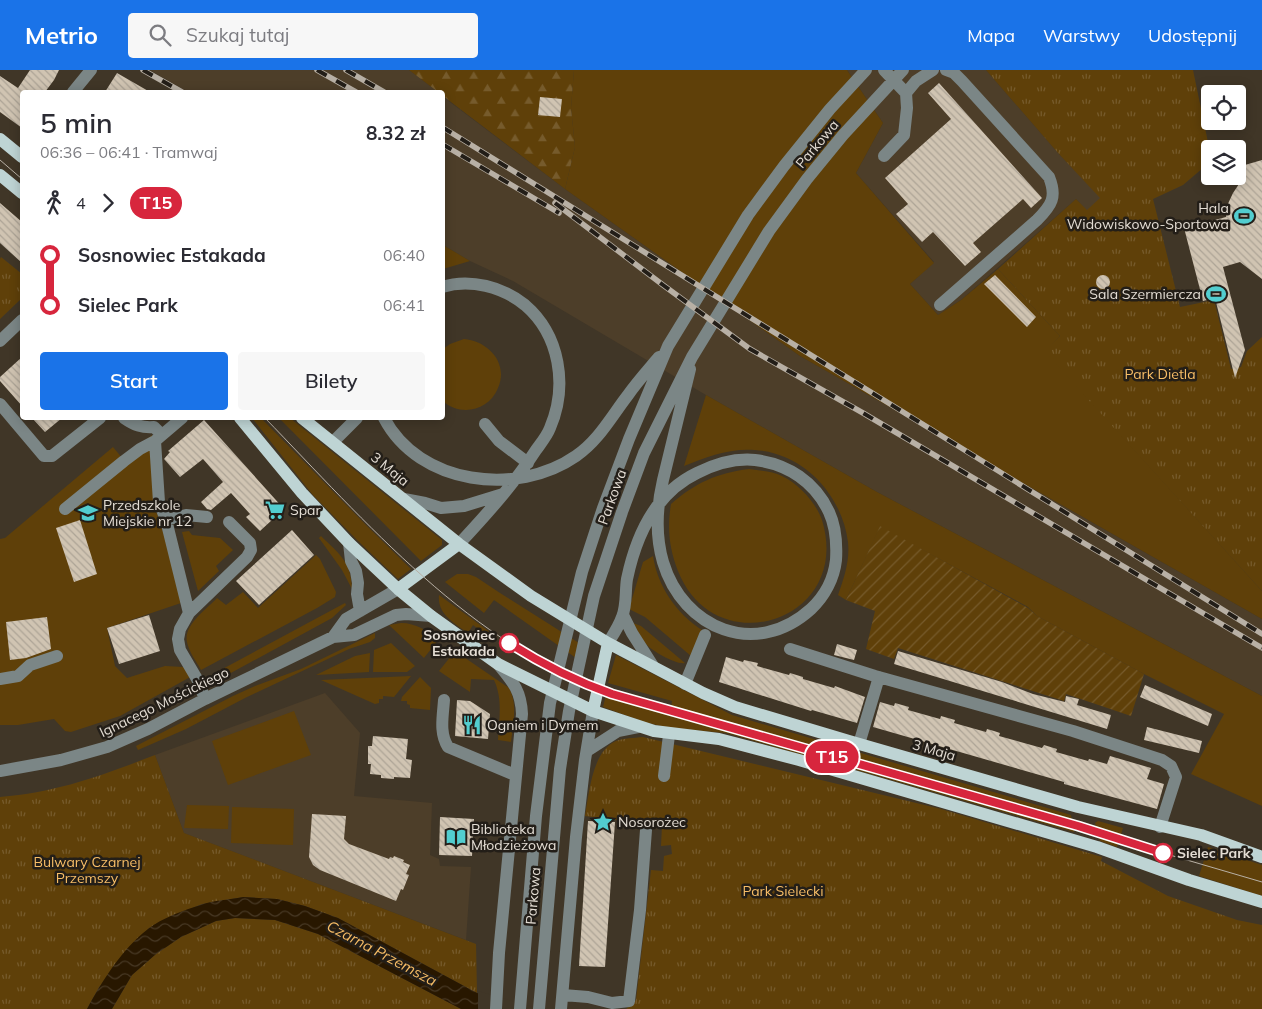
<!DOCTYPE html>
<html lang="pl">
<head>
<meta charset="utf-8">
<style>
  :root { --surface:#fff; --page:#f7f7f7; --text:#2b2b33; --muted:#7c7c81; --accent:#1a73e8 }
  body { margin:0; font-family:Mulish,sans-serif; background:var(--page); color:var(--text); height:100vh; display:flex; flex-direction:column; font-size:19px; white-space:nowrap }
  * { box-sizing:border-box; margin:0 }
  p { font-size:16px; color:var(--muted) }
  .icon { flex:none; width:28px; height:28px; fill:none; stroke:currentColor; stroke-width:2; stroke-linecap:round; stroke-linejoin:round }
  .map { position:relative; flex:1; overflow:hidden }
  .sheet { position:absolute; left:20px; top:20px; width:425px; height:330px; display:flex; flex-direction:column; background:var(--surface); border-radius:5px; box-shadow:0 2px 12px #0003 }
  .sheet>* { flex:none }
  .badge { padding:0 10px; border-radius:16px; font-size:18px; line-height:32px }
  .controls { position:absolute; left:1201px; top:15px; display:grid; gap:10px }
  .controls a { display:grid; place-items:center; width:45px; height:45px; border-radius:5px; background:var(--surface); box-shadow:0 2px 12px #0003; font-size:25px }
  .map>.badge { position:absolute; translate:-50% -50%; box-shadow:0 0 0 2px #fff }
  .legs { display:flex; align-items:center; gap:8px; height:55px; padding:0 20px; font-size:16px }
  .legs p { margin-inline-start:auto }
  .headline { display:flex; align-items:center; justify-content:space-between; height:85px; padding:0 20px }
  h1 { font-size:28px; font-weight:600; line-height:38px }
  .cta { display:flex; gap:10px; margin-top:auto; padding:10px 20px }
  .cta a { flex:1; height:58px; border-radius:5px; background:var(--accent); color:#fff; font-size:20px; font-weight:600; line-height:58px; text-align:center }
  .cta a+a { background:var(--page); color:var(--text) }
  ul { padding:0 20px; list-style:none }
  li { display:flex; align-items:center; gap:18px; height:50px; font-size:19px }
  li i { display:grid; place-items:center; width:8px; height:100%; margin:0 6px; background:currentColor }
  li i::after { content:''; width:12px; height:12px; margin:-6px; border:4px solid; border-radius:50%; background:var(--surface) }
  li p { margin-inline-start:auto }
  li:first-child i { background:linear-gradient(#0000 50%,currentColor 0) }
  li:last-child i { background:linear-gradient(currentColor 50%,#0000 0) }
  header { display:flex; align-items:center; gap:30px; box-sizing:border-box; height:70px; padding:0 25px; background:var(--accent); color:#fff }
  header strong { font-size:24px }
  nav { display:flex; gap:28px; margin-inline-start:auto; font-size:18px }
  .search { width:350px; height:45px; background:var(--page); display:flex; align-items:center; gap:12px; box-sizing:border-box; padding:0 18px; border-radius:5px; color:var(--muted); font-size:19px }
  .map>svg:first-child { display:block }
</style>
</head>
<body>
<header>
<strong>Metrio</strong>
<div class="search"><svg class="icon" aria-label="search" viewBox="0 0 24 24"><circle cx="10" cy="10" r="6"/><path d="M15 15l6 6"/></svg>Szukaj tutaj</div>
<nav><a>Mapa</a><a>Warstwy</a><a>Udostępnij</a></nav>
</header>
<div class="map">
<svg width="1262" height="939" viewBox="0 0 1262 939">
  <defs>
    <pattern id="forest-firs" width="22" height="20" patternUnits="userSpaceOnUse" patternTransform="scale(1.25)"><rect width="22" height="20" fill="#5f4009"/><path d="M5 1l3.5 6h-7zM16 11l3.5 6h-7z" fill="#765b2c"/></pattern>
    <pattern id="park-tufts" width="24" height="20" patternUnits="userSpaceOnUse" patternTransform="scale(1.25)"><rect width="24" height="20" fill="#5f4009"/><path d="M3 7l-1-3M5 7V3M7 7l1-3M15 17l-1-3M17 17v-4M19 17l1-3" fill="none" stroke="#765b2c"/></pattern>
    <pattern id="garden-furrows" width="10" height="10" patternUnits="userSpaceOnUse" patternTransform="scale(1.25)"><rect width="10" height="10" fill="#5f4009"/><path d="M-1 1l2-2M0 10L10 0M9 11l2-2" fill="none" stroke="#765b2c"/></pattern>
    <pattern id="water-waves" width="16" height="10" patternUnits="userSpaceOnUse" patternTransform="scale(1.25)"><rect width="16" height="10" fill="#281700"/><path d="M0 5q4-4 8 0t8 0" fill="none" stroke="#473824"/></pattern>
    <pattern id="building-back-hatch" width="6" height="6" patternUnits="userSpaceOnUse" patternTransform="scale(1.25)"><rect width="6" height="6" fill="#d0c4b2"/><path d="M-1 5l2 2M0 0l6 6M5-1l2 2" fill="none" stroke="#ada496"/></pattern>
  </defs>
  <rect width="100%" height="100%" fill="#403627"/>
  <path fill="#4d3e29" d="M150 0H409L438 22H188Z
    M847 0H986L1058 83 1101 128 1087 141 1076 129 961 230 938 245 910 214 934 192 856 103 883 53Z
    M442 26 565 119 800 286 1262 549V626L877 422 706 325 513 211 470 191 443 175Z
    M325 623 360 663 354 726 432 733 430 785 439 789 440 796 471 797 466 870 184 763 155 685Z"/>
  <path fill="#5f4009" d="M574 0H847L883 53 856 103 934 193 910 214 938 245 961 230 998 199 1060 266 1045 281 1262 521V549L800 286 565 119 575 77 571 38Z
    M443 175 470 191 443 199Z
    M464 269C488 271 509 293 498 318 489 341 460 347 443 331V279L450 274Z
    M706 325 877 422 1262 626V736L1191 704 1224 644 1144 604 1037 546 1028 537 880 457 846 530 838 525C844 508 850 491 848 472 842 425 804 383 755 380 729 378 707 387 684 396Z
    M252 348H261L367 456 411 499 398 509 357 470 312 424Z
    M279 348H290L442 470V475L421 491Z
    M152 365 154 435 173 491 181 533 107 558 115 596 127 608 165 596 183 597 192 606 120 646 71 662 65 661 54 649 18 655H0V469L5 468 113 377 123 389Z
    M749 399C760 401 772 401 782 406 799 414 816 433 822 450 853 551 715 595 678 501 669 478 667 458 671 434 695 413 717 403 749 399Z
    M189 461 192 465 220 468 233 480 216 496 219 501 198 521 182 462Z
    M321 466C340 485 351 491 352 519L342 500 319 468Z
    M316 485 320 489 336 522 335 527 317 538 201 600C196 591 189 582 187 572 183 555 207 539 217 528L226 535 243 522 258 538Z
    M653 486C658 517 676 543 702 560L691 586 645 547 629 539 643 492Z
    M457 504H468L476 507 500 523 579 573 576 588 494 530 484 543 445 512Z
    M439 525 494 565 491 568 473 555 468 563C454 553 437 544 439 525Z
    M345 533 346 535 332 548 218 610 204 609Z
    M401 553C416 553 427 561 439 569L424 588 389 555Z
    M633 553 641 556 685 593C676 595 652 581 646 574 641 568 637 560 633 553Z
    M375 563V568L370 572 349 579 245 628 186 659 138 680 136 676 233 626 255 616 301 599Z
    M391 573 415 596 407 602H373L374 580Z
    M455 581 509 618C518 634 513 654 511 672L498 670C499 650 503 629 494 610L471 609 470 622 439 601Z
    M370 583 369 602 316 605 355 586Z
    M616 585 732 645 1071 745 1074 762 726 663 670 658 644 652 603 637 606 625 670 643 672 631 608 613Z
    M411 606 394 627 383 626V629H379V633L375 634 321 610Z
    M420 607 431 618 430 640 410 638V635L407 634V631H401L402 627Z
    M294 641 311 685 228 715 212 671Z
    M187 735 229 736 228 759 184 758Z
    M232 737 294 739 293 775 231 773Z
    M1098 751 1123 758 1117 777 1100 771 1095 753Z
    M1208 777 1262 795V826L1199 806Z"/>
  <path fill="url(#forest-firs)" d="M409 0H574L571 38 575 77 565 119 443 26 442 22H438Z"/>
  <path fill="url(#park-tufts)" d="M986 0H1193L1210 82V92L1183 115 1153 129 1180 237 1214 230 1231 299 1241 297 1247 281 1262 267V521L1044 281 1060 266 998 199 1076 129 1087 140 1100 128 1058 83Z
    M1 187 22 204V228L0 249V189Z
    M643 667 941 739 1102 787 1101 791 1168 826 1237 850 1262 855V939H626L636 930 651 800 663 801 664 786 672 784 671 775 661 776 662 756 585 746C589 724 592 681 616 671 624 668 634 668 643 667Z
    M155 685 184 763 476 874 477 923 338 848 305 836 277 829 243 827 202 834 170 847 149 858 99 917 87 939H0V727C58 722 101 706 155 685Z
    M235 848 275 850 318 864 461 939H112L132 905 156 884 181 867 216 851Z"/>
  <path fill="url(#garden-furrows)" d="M880 456 1028 538 1037 546 1144 604 1131 646 1066 624 1064 631 898 578 894 589 866 579 875 541 846 530Z"/>
  <path fill="url(#water-waves)" d="M243 827 277 829 305 836 338 848 477 923 532 939H461L318 864 275 850 235 848 216 851 181 867 156 884 132 905 112 939H87C103 910 121 880 148 859 162 848 184 840 201 835 214 830 229 830 243 827Z"/>
  <path fill="#403627" d="M478 921 533 937 535 939H478Z"/>
  <path fill="url(#building-back-hatch)" d="M30 0H59L54 10 45 22H22V58L0 42V6L18 18Z
    M117 3 150 22H105Z
    M939 13 1042 128 1031 138 1023 129 973 173 981 182 965 196 933 162 922 172 896 144 908 134 885 108 951 49 928 23Z
    M540 27 562 29 560 47 538 45Z
    M1262 90V209L1240 192 1223 197 1245 280 1235 308 1215 228 1203 231 1183 154 1195 150 1196 155 1226 147V138L1233 123 1241 111 1238 108V97Z
    M0 133 22 152V193L0 173Z
    M1096 212a7 7 0 1 1 14 0a7 7 0 1 1-14 0Z
    M995 205 1036 247 1027 257 984 214Z
    M22 287V336L0 311V307Z
    M32 348H62L45 362Z
    M204 350 284 439 260 461 246 447 250 444 231 423 211 440 207 439 201 432 223 412 203 389 180 407 164 389 170 382 168 381Z
    M80 450 97 504 74 512 56 458Z
    M292 460 314 485 259 535 236 511Z
    M149 545 160 581 119 594 107 558Z
    M47 547 51 579 26 588 10 590 6 552Z
    M837 574 857 580 854 590 834 585Z
    M898 581 1002 612 1033 624 1065 632 1066 626 1079 629 1077 635 1111 645 1107 659 894 594Z
    M726 587 743 592 744 590 758 593 757 596 789 605 790 603 803 607V609L834 618 835 616 865 627 857 653 812 640 811 641 719 612Z
    M1145 615 1212 644 1208 656 1140 627Z
    M457 630 470 631 490 644 488 669 455 666Z
    M880 632 894 636 895 633 909 637 908 640 940 649 941 646 955 650 954 653 986 662 987 659 994 661 1000 663 999 666 1042 678 1044 675 1057 679 1056 682 1088 691 1089 689 1107 694 1110 686 1151 698 1147 709 1164 714 1157 739 1064 714V712L873 657Z
    M1147 657 1202 671 1199 683 1144 670Z
    M373 666 408 669 406 689 412 690 410 708 394 707V709L381 708V705L370 704 371 694H368V676H372Z
    M312 744 346 746 344 769 349 774 389 789 390 787 393 788 394 786 404 790 403 792 410 795 406 804 409 805 403 820 401 819 396 831 320 800 313 795 309 787Z
    M440 747 474 749 472 786 439 785Z
    M588 751 615 752 605 897 579 896Z"/>
  <g fill="none" stroke-linecap="round" stroke-linejoin="round">
    <path stroke="#7b8686" stroke-width="12" d="M884 0 906 23 907 38 904 65 884 86
      M73 22 91 0
      M906 23 916 11 933 0
      M442 217C470 208 503 217 525 235 560 265 568 316 550 358 547 366 541 373 536 380 514 414 486 445 459 474
      M940 235 1037 150C1052 135 1057 127 1049 107L962 11 954 3 946 0
      M0 271 22 250
      M0 334 44 386H52L100 348
      M124 348C134 355 142 358 154 357L162 365
      M384 348C419 415 517 427 576 386 599 370 611 347 628 325 637 312 648 300 659 287
      M485 354 499 371 528 393
      M155 371 159 432 166 450 189 543
      M333 372 357 348
      M404 429 425 433 441 438 464 436 503 424
      M65 439 124 391 140 379 155 371 182 348
      M166 450 186 445 207 447
      M349 473 351 491 356 501 358 513 357 524 360 541
      M623 545 632 563 653 596
      M333 567 346 549 398 519
      M608 573C613 565 619 556 622 547 627 535 625 521 627 509 636 466 655 423 697 403 715 394 735 388 755 390 788 394 815 412 829 442 836 457 837 473 836 490 834 508 825 526 811 539 756 589 683 559 663 492 655 465 657 436 663 410L690 299
      M790 579 875 606 1073 661 1162 690 1171 696 1176 707 1160 757
      M0 609 18 606 30 595 57 586
      M685 614 705 565
      M205 629 197 609 180 580 178 569 180 559 189 543 247 487 251 480 250 473 229 452
      M444 630C443 646 439 663 448 677L515 705
      M859 674 879 607
      M587 681 618 661 638 657
      M0 701 61 690 107 677 148 659 205 629 333 567 354 565 396 545 406 544 431 546
      M664 706 669 665
      M563 925 588 927 612 933 629 931 640 840 646 760
      M496 939 499 883 522 644C521 620 512 611 498 594
      M520 939 536 746 550 633 582 502 603 438 629 369 668 276 748 145 784 96 830 39 866 0
      M539 939 560 699 569 641 594 526 622 442 644 383 692 287 769 161 807 109 843 65 903 0
      M561 939 576 767 585 690 593 641"/>
    <path stroke="#bed4d4" stroke-width="12" d="M0 69 22 87
      M0 105 22 123
      M240 348 302 423 349 473 398 519 431 546 498 594 593 641 654 661 719 669 799 690 1097 777 1189 810 1262 832
      M302 348 459 474 531 526 608 573 703 623 735 637 849 671 1078 737 1201 765 1262 787
      M398 519 459 474
      M593 641 608 573"/>
    <path stroke="#b8b0a5" stroke-width="1" d="M0 90 22 109
      M265 348C364 450 473 578 612 623L1078 756 1163 783 1262 812"/>
    <defs>
      <path id="rail" d="M143 0 182 22
        M317 0 356 22
        M346 0 384 22
        M442 57 1262 564
        M442 74 559 143
        M555 133 663 215 750 279 863 343 1262 578"/>
    </defs>
    <use href="#rail" stroke="#b8b0a5" stroke-width="5.5"/>
    <use href="#rail" stroke="#231e18" stroke-width="4" stroke-dasharray="11" stroke-linecap="butt"/>
  </g>
  <g fill="none" stroke-linecap="round" stroke-linejoin="round">
    <defs>
      <path id="line-1" d="M509 573C542 594 575 611 612 624L1078 756 1163 783"/>
    </defs>
    <use href="#line-1" stroke="#fff" stroke-width="11"/>
    <use href="#line-1" stroke="#d7263d" stroke-width="8"/>
  </g>
  <defs>
    <symbol id="stadium-bare" viewBox="-9 -9 18 18"><path d="M0-5a6.5 5 0 1 0 0 10a6.5 5 0 1 0 0-10ZM-3.5-1.8h7v3.6h-7Z" fill="#52cdcf" stroke="#231e18" stroke-width="2.5" paint-order="stroke"/></symbol>
    <symbol id="supermarket-bare" viewBox="-9 -9 18 18"><path d="M-6-5.5h2.5l.6 2H6L4.5 2H-2.5L-4.4-4H-6ZM-1.5 3.2a1.3 1.3 0 1 0 .1 0ZM3 3.2a1.3 1.3 0 1 0 .1 0Z" fill="#52cdcf" stroke="#231e18" stroke-width="2.5" paint-order="stroke"/></symbol>
    <symbol id="school-bare" viewBox="-9 -9 18 18"><path d="M0-5L7-2L0 1L-7-2ZM-4 1L0 2.5L4 1V4Q0 6-4 4Z" fill="#52cdcf" stroke="#231e18" stroke-width="2.5" paint-order="stroke"/></symbol>
    <symbol id="restaurant-bare" viewBox="-9 -9 18 18"><path d="M-5-6h1v4h1v-4h1v4h1v-4h1v5L-1.5 .5V6h-2V.5L-5-1ZM5-6V6H3V1.5H1.5Q1.5-4 5-6Z" fill="#52cdcf" stroke="#231e18" stroke-width="2.5" paint-order="stroke"/></symbol>
    <symbol id="sight-bare" viewBox="-9 -9 18 18"><path d="M0-6L1.8-2.2L6-1.7L2.9 1.2L3.7 5.4L0 3.3L-3.7 5.4L-2.9 1.2L-6-1.7L-1.8-2.2Z" fill="#52cdcf" stroke="#231e18" stroke-width="2.5" paint-order="stroke"/></symbol>
    <symbol id="library-bare" viewBox="-9 -9 18 18"><path d="M-6-4Q-3-5.5-.7-3.5V5Q-3 3-6 4ZM6-4Q3-5.5 .7-3.5V5Q3 3 6 4Z" fill="#52cdcf" stroke="#231e18" stroke-width="2.5" paint-order="stroke"/></symbol>
  </defs>
  <g fill-rule="evenodd">
    <use href="#stadium-bare" x="1230" y="132" width="28" height="28"/>
    <use href="#stadium-bare" x="1202" y="210" width="28" height="28"/>
    <use href="#supermarket-bare" x="261" y="426" width="28" height="28"/>
    <use href="#school-bare" x="74" y="429" width="28" height="28"/>
    <use href="#restaurant-bare" x="458" y="641" width="28" height="28"/>
    <use href="#sight-bare" x="589" y="738" width="28" height="28"/>
    <use href="#library-bare" x="442" y="753" width="28" height="28"/>
  </g>
  <g fill="#fff" stroke="#d7263d" stroke-width="2.5">
    <circle cx="509" cy="573" r="9"/>
    <circle cx="1163" cy="783" r="9"/>
  </g>
  <g text-anchor="middle" dominant-baseline="central" stroke-width="5" stroke-linejoin="round" paint-order="stroke">
    <g font-size="14" fill="#e4ddd4" stroke="#231e18">
      <text transform="translate(817 74) rotate(-50)">Parkowa</text>
      <text transform="translate(390 399) rotate(39)">3 Maja</text>
      <text transform="translate(612 427) rotate(-70)">Parkowa</text>
      <text transform="translate(164 632) rotate(-26)">Ignacego Mościckiego</text>
      <text transform="translate(934 680) rotate(16)">3 Maja</text>
      <text transform="translate(533 826) rotate(-85)">Parkowa</text>
    </g>
    <g font-size="14" fill="#e4ddd4" stroke="#231e18" text-anchor="start">
      <text x="1229" y="138" text-anchor="end">Hala<tspan x="1229" dy="16">Widowiskowo-Sportowa</tspan></text>
      <text x="1201" y="224" text-anchor="end">Sala Szermiercza</text>
      <text x="103" y="435">Przedszkole<tspan x="103" dy="16">Miejskie nr 12</tspan></text>
      <text x="290" y="440">Spar</text>
      <text x="487" y="655">Ogniem i Dymem</text>
      <text x="618" y="752">Nosorożec</text>
      <text x="471" y="759">Biblioteka<tspan x="471" dy="16">Młodzieżowa</tspan></text>
    </g>
    <g font-size="14" fill="#f8be67" stroke="#231e18">
      <text x="1160" y="304">Park Dietla</text>
      <text x="87" y="792">Bulwary Czarnej<tspan x="87" dy="16">Przemszy</tspan></text>
      <text x="783" y="821">Park Sielecki</text>
    </g>
    <g font-size="14" font-weight="bold" fill="#e4ddd4" stroke="#231e18" text-anchor="end">
      <text x="495" y="565">Sosnowiec<tspan x="495" dy="16">Estakada</tspan></text>
      <text x="1177" y="783" text-anchor="start">Sielec Park</text>
    </g>
    <g font-size="15" font-style="italic" fill="#f6bc65" stroke="#231e18">
      <text transform="translate(382 883) rotate(28)">Czarna Przemsza</text>
    </g>
  </g>
</svg>
<div class="controls">
<a><svg class="icon" aria-label="locate" viewBox="0 0 24 24"><circle cx="12" cy="12" r="6"/><path d="M12 2v4M12 18v4M2 12h4M18 12h4"/></svg></a>
<a><svg class="icon" aria-label="layers" viewBox="0 0 24 24"><path d="M12 4l9 5-9 5-9-5zM3 14l9 5 9-5"/></svg></a>
</div>
<b class="badge" style="left:832px;top:687px;background:#d7263d;color:#fff">T15</b>
<section class="sheet">
<div class="headline"><div><h1>5 min</h1><p>06:36 – 06:41 · Tramwaj</p></div><b>8.32 zł</b></div>
<div class="legs"><svg class="icon" aria-label="walk" viewBox="0 0 24 24"><circle cx="13" cy="4" r="2"/><path d="M13 8l-2 6 4 7M11 14l-3 7M7 12l3-4h3l4 4"/></svg>4<svg class="icon" aria-label="forward" viewBox="0 0 24 24"><path d="M9 5l7 7-7 7"/></svg><b class="badge" style="background:#d7263d;color:#fff">T15</b></div>
<ul>
<li><i style="color:#d7263d"></i><b>Sosnowiec Estakada</b><p>06:40</p></li>
<li><i style="color:#d7263d"></i><b>Sielec Park</b><p>06:41</p></li>
</ul>
<div class="cta"><a>Start</a><a>Bilety</a></div>
</section>
</div>
</body>
</html>
